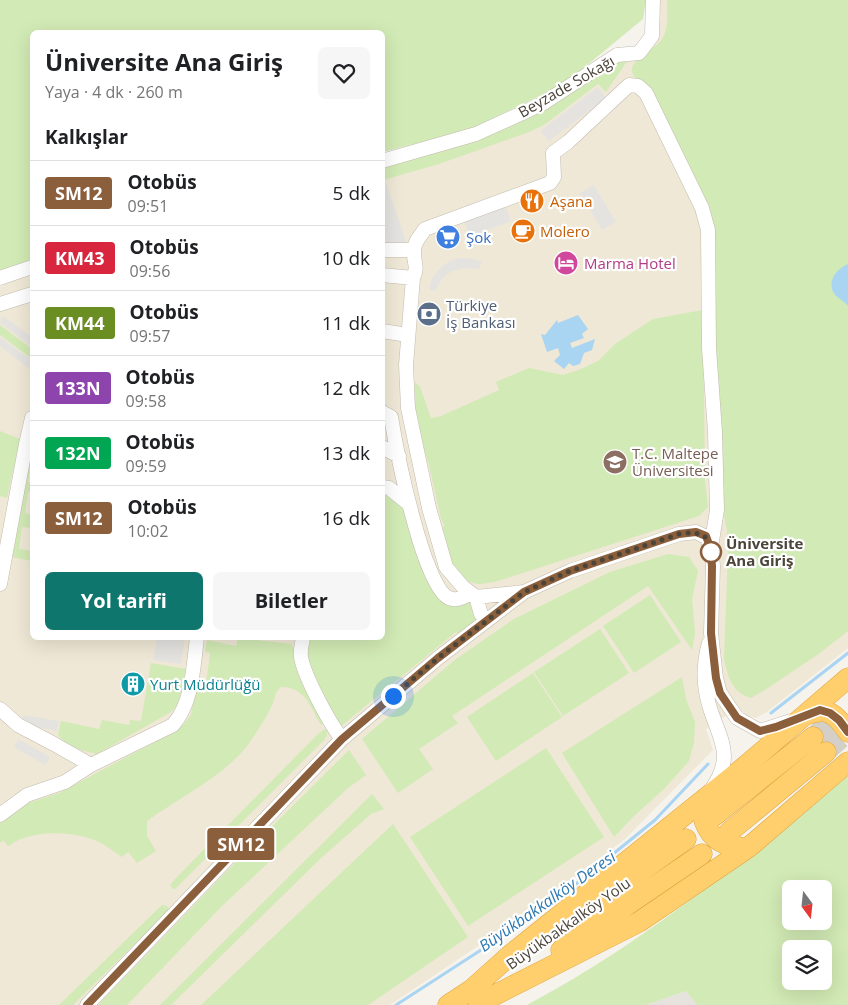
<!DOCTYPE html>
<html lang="tr">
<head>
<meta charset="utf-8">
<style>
  :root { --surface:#fff; --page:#f6f6f6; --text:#202124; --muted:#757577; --line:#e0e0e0; --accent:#0f766e }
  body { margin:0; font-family:"Open Sans",sans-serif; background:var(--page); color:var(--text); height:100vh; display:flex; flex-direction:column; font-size:19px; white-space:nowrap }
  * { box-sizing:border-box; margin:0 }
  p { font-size:16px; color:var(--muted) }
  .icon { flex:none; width:28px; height:28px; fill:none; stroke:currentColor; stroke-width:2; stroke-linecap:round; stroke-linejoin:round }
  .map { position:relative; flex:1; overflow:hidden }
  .panel { position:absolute; left:30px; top:30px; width:355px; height:610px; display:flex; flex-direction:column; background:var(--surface); border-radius:8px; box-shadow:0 5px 20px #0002 }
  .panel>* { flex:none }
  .badge { padding:0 10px; border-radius:4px; font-size:18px; line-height:32px }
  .needle { width:32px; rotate:165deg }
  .buttons { position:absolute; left:782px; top:880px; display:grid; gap:10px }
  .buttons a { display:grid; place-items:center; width:50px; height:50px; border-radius:8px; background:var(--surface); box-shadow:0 5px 20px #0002; font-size:25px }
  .you { position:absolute; width:25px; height:25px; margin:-12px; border:4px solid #fff; border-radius:50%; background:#1a73e8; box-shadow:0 0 0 8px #1a73e833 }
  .map>.badge { position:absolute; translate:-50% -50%; box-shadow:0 0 0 2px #fff }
  h2 { padding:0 15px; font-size:19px; line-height:45px }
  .round { display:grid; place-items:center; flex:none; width:52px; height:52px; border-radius:8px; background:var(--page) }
  .headline { display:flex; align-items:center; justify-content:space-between; height:85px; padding:0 15px }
  h1 { font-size:24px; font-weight:700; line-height:38px }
  .primary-button { display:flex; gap:10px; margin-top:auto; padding:10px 15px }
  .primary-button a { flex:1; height:58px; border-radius:8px; background:var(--accent); color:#fff; font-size:20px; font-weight:700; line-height:58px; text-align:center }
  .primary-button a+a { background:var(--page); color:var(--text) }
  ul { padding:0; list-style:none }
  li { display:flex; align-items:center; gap:15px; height:65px; padding:0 15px; border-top:1px solid var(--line) }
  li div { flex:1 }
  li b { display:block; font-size:19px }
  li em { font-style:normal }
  li .badge { min-width:55px; font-weight:700; text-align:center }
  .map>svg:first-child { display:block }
</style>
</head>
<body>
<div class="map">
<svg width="848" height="1005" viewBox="0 0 848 1005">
  <rect width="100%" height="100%" fill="#f6f3ec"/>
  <path fill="#e6e2dd" d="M686 991 697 1005H646Z"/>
  <path fill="#efe8d6" d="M658 0H848V648L767 712 756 718 748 716 738 708 706 729 713 750 625 839 521 917 390 1005H0V287L16 278 32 272V638H382L383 165 475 138 639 51Z"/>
  <path fill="#d2eab5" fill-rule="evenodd" d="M0 0H646L643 19 563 85 468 130 383 152 382 32H32V261L0 272Z
    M667 0H848V631L820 653 765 690 751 698C732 693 727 675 724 658L728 553 727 530 721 502 712 289 714 227 640 83C616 62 653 53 662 39 669 28 667 13 667 0Z
    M630 57 606 92 598 84 544 125 529 132 439 164 383 180 382 165 475 138 620 59Z
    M703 310 705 480 708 507 699 516 498 581C492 582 484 584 478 584 451 581 447 548 442 527L445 526 441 519 429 465 418 430 413 404 415 382 420 387 431 418 441 416 499 390 496 382 529 368 563 375 581 369 598 361 615 344 653 319Z
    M0 325 32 349V359L0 335Z
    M0 431 20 439 7 498 0 496Z
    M32 436V456L28 482 32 483V492H28L25 513 32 515V528L22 527 19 549 32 551V561L12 557Z
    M383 490 408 512 430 585 470 601 477 614 476 622 460 634 456 632 340 727 306 659 308 638H382Z
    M668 554 689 557 698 571 692 599 695 633 692 650 648 586 452 716 458 723 419 749 433 769 398 793 362 739 456 659 514 619 610 572Z
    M650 595 681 642 634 673 603 626Z
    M600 629 629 673 563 716 534 672Z
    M238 638 292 644 295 659 324 722 321 725C310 707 306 687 281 687 274 693 276 695 273 703 268 715 255 735 247 746 220 779 180 797 147 821V836L156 851 137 863 128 852 122 857C114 852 107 846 99 842 77 832 44 830 21 839 17 840 12 844 8 846L3 840 0 843V823L22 805 59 793 166 736 183 725 191 715 195 692 205 693 210 653 205 652 207 640 236 646Z
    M151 663 186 669 178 705 171 712 97 754C81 750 69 748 58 735L61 721 99 729 102 720 129 725 130 720 141 721Z
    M533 673 562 717 496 761 467 717Z
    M682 677 686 699 695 722 694 742 689 761 665 788 634 816 614 837 562 753Z
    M325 729 327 731V735L324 740 175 889H173L170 885 174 880 318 734Z
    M546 748 604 837 468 926 410 837Z
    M349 750 366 775 348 788 221 907 127 1005H98L229 869Z
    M848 775V1005H697L686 991 646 1005H527C644 943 746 858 848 775ZM791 889H824V921H791ZM791 949H824V981H791Z
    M372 794 384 809 371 814 320 859 171 1005H160Z
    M393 824 468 937 368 1005H201Z
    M162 905 167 906 169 909 164 915 73 1005H59Z"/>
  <path fill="#e5e3e0" d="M598 87 606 98 549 141 540 131Z
    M386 183 407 244H383V184Z
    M594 185 616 222 602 230 580 193Z
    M505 205 511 221 470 237 464 221Z
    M461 258 475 259 482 262 479 269 465 268 452 271 441 280 435 291 429 290 432 278 442 266 454 259Z
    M3 316 32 337V347L0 323Z
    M0 337 32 361V371L0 346Z
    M157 638H185L181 664 153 660Z
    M23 715 59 721 57 731 21 724Z
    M18 739 50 757 45 765 14 747Z"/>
  <path fill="#a9d4f2" d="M848 264V306C845 302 840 299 836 296 825 283 836 269 848 264Z
    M578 315 588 329 582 334 584 338 570 343 572 348 595 339 592 350 584 353 580 364 573 366 569 363 564 369 554 361 560 355 558 348 547 352 541 334 545 335 557 320 558 323Z"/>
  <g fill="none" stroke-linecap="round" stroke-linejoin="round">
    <path stroke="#a9d4f2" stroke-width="3" d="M771 713 848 653
      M396 1005 529 919 576 884 655 820 708 764"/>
    <path stroke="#d4d0c8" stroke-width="20" stroke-dasharray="20 10" stroke-linecap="butt" d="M813 737 839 714
      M826 752 848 732"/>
    <defs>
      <path id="minor" d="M382 161 476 134 542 104 617 55 639 53 652 36 653 0
        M382 250H414
        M382 275 413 278
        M0 278 32 267
        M0 304 32 294
        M382 331 408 335
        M382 412 391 417C396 448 423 587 449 598 456 601 465 597 471 593
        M382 447 399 456
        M382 487 389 488 409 504
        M0 584 26 444 32 418
        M524 592 476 597 463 587 446 567 429 508 408 408 406 365 413 278C419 265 413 263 414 250 414 242 421 235 425 229L550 183 554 177 553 153 568 142 629 85 638 86 646 93 702 208 708 230 709 348 715 432 717 510 711 547
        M476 597 481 614 487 620
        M303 638C302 643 300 651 301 657 304 676 330 724 342 739
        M709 643C703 665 703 683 709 705 719 739 736 755 711 790
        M0 709 18 725 54 744 91 765
        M0 815 27 795 65 782 91 765 173 725C193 702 193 667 197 638
        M87 1005 342 739 438 658 524 592 570 571 679 534 696 532 706 537 711 547 713 566 711 633 716 678 720 693 737 718 760 731 791 721"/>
      <path id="highway" d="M806 715C828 707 835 713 848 732
        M703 802C700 826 714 845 739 847
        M714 816 813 737
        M729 832 826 752
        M580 915 686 839
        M561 950 702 854
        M470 991 509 956 743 768 848 678
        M479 1003 639 922 749 847 848 762
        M448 1005 480 984"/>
    </defs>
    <use href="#minor" stroke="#c2bbae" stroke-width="15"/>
    <use href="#highway" stroke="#e0a43c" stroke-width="21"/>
    <use href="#minor" stroke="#fff" stroke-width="14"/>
    <use href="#highway" stroke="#ffcf6e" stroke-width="20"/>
  </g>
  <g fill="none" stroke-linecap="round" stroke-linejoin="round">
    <defs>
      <path id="line" d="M87 1005 342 739 438 658 524 592 570 571 679 534 696 532 706 536 710 547 712 566 711 633 716 678 720 693 737 718 760 731 776 727 820 710 830 713 839 720 848 732"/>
    </defs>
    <use href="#line" stroke="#fff" stroke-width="11"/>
    <use href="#line" stroke="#8b5e3c" stroke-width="8"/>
    <path stroke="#4b4439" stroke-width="5" stroke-dasharray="0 9" d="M393 696 438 658 524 592 570 571 679 534C696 532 709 531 711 552"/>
  </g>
  <defs>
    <symbol id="restaurant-disc" viewBox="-11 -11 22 22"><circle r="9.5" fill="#e8710a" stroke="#fff"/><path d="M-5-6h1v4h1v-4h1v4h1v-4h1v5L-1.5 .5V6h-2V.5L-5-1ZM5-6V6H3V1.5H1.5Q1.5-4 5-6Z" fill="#fff"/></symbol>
    <symbol id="cafe-disc" viewBox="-11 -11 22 22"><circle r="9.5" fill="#e8710a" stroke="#fff"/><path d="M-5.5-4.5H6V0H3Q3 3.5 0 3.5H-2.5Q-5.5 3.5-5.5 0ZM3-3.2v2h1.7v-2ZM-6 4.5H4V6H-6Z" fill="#fff"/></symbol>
    <symbol id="supermarket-disc" viewBox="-11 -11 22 22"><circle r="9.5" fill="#3f7fe0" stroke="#fff"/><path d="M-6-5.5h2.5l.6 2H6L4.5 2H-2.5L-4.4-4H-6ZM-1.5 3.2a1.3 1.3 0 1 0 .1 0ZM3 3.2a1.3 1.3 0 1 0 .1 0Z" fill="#fff"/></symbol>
    <symbol id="hotel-disc" viewBox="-11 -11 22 22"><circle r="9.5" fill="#d1479c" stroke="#fff"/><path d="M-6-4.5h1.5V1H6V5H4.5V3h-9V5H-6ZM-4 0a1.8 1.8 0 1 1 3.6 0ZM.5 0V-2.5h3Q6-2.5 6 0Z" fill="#fff"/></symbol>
    <symbol id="bank-disc" viewBox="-11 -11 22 22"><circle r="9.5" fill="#5c6f8a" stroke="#fff"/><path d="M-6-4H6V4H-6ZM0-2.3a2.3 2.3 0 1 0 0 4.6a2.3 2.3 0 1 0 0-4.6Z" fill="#fff"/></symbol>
    <symbol id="university-disc" viewBox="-11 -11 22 22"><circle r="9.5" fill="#8d6e63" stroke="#fff"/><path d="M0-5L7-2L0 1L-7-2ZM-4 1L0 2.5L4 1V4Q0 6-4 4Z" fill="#fff"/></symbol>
    <symbol id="building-disc" viewBox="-11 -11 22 22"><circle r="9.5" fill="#0f9aa8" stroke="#fff"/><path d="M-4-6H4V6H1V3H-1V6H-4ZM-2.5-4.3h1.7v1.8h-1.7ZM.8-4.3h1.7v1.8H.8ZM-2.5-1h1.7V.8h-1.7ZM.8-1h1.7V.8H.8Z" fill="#fff"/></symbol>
  </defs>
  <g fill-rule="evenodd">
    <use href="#restaurant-disc" x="518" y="187" width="28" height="28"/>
    <use href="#cafe-disc" x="509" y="217" width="28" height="28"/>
    <use href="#supermarket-disc" x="434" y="223" width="28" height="28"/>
    <use href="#hotel-disc" x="552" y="249" width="28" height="28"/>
    <use href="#bank-disc" x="415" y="300" width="28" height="28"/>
    <use href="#university-disc" x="601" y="448" width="28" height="28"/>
    <use href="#building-disc" x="119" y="670" width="28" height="28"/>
  </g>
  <circle fill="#fff" stroke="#8b5e3c" stroke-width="2.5" cx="711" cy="552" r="10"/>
  <g text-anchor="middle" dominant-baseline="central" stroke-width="4.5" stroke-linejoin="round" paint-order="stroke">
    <g font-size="15" fill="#4b4439" stroke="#fff">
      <text transform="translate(566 86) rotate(-30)">Beyzade Sokağı</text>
      <text transform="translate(568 923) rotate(-35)">Büyükbakkalköy Yolu</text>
    </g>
    <g font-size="15" fill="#c56008" stroke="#fff" text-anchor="start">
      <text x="550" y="201">Aşana</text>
      <text x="540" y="231">Molero</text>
    </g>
    <g font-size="15" fill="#366cbe" stroke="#fff" text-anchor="start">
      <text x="466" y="237">Şok</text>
    </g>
    <g font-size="15" fill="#b23c85" stroke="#fff" text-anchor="start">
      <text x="584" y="263">Marma Hotel</text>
    </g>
    <g font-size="15" fill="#4e5e75" stroke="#fff" text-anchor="start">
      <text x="446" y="305">Türkiye<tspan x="446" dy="17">İş Bankası</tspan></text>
    </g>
    <g font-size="15" fill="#785e54" stroke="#fff" text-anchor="start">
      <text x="632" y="453">T.C. Maltepe<tspan x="632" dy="17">Üniversitesi</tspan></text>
    </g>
    <g font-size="15" font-weight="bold" fill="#4b4439" stroke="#fff" text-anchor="start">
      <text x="726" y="543">Üniversite<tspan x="726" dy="17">Ana Giriş</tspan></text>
    </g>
    <g font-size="15" fill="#0d838f" stroke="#fff" text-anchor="start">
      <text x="150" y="684">Yurt Müdürlüğü</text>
    </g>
    <g font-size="16" font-style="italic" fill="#2e7ab2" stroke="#fff">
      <text transform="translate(547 901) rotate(-35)">Büyükbakkalköy Deresi</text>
    </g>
  </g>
</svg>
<div class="buttons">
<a><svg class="needle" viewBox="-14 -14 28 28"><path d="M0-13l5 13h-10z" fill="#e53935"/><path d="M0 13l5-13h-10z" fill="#757577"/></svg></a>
<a><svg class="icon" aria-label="layers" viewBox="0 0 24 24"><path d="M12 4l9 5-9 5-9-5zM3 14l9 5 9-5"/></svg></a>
</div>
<div class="you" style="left:393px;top:696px"></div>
<b class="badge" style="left:241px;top:844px;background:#8b5e3c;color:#fff">SM12</b>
<section class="panel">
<div class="headline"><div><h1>Üniversite Ana Giriş</h1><p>Yaya · 4 dk · 260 m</p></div><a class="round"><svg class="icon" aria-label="heart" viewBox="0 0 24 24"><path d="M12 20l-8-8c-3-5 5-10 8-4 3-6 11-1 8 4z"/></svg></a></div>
<h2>Kalkışlar</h2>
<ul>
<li><span class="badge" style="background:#8b5e3c;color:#fff">SM12</span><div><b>Otobüs</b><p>09:51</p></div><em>5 dk</em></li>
<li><span class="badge" style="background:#d7263d;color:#fff">KM43</span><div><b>Otobüs</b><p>09:56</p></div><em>10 dk</em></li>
<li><span class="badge" style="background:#6b8e23;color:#fff">KM44</span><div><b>Otobüs</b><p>09:57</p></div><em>11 dk</em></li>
<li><span class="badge" style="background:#8e44ad;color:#fff">133N</span><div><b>Otobüs</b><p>09:58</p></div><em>12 dk</em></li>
<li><span class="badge" style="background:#00a651;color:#fff">132N</span><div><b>Otobüs</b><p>09:59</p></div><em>13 dk</em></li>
<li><span class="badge" style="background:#8b5e3c;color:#fff">SM12</span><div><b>Otobüs</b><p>10:02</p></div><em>16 dk</em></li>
</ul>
<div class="primary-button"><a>Yol tarifi</a><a>Biletler</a></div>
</section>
</div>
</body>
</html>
